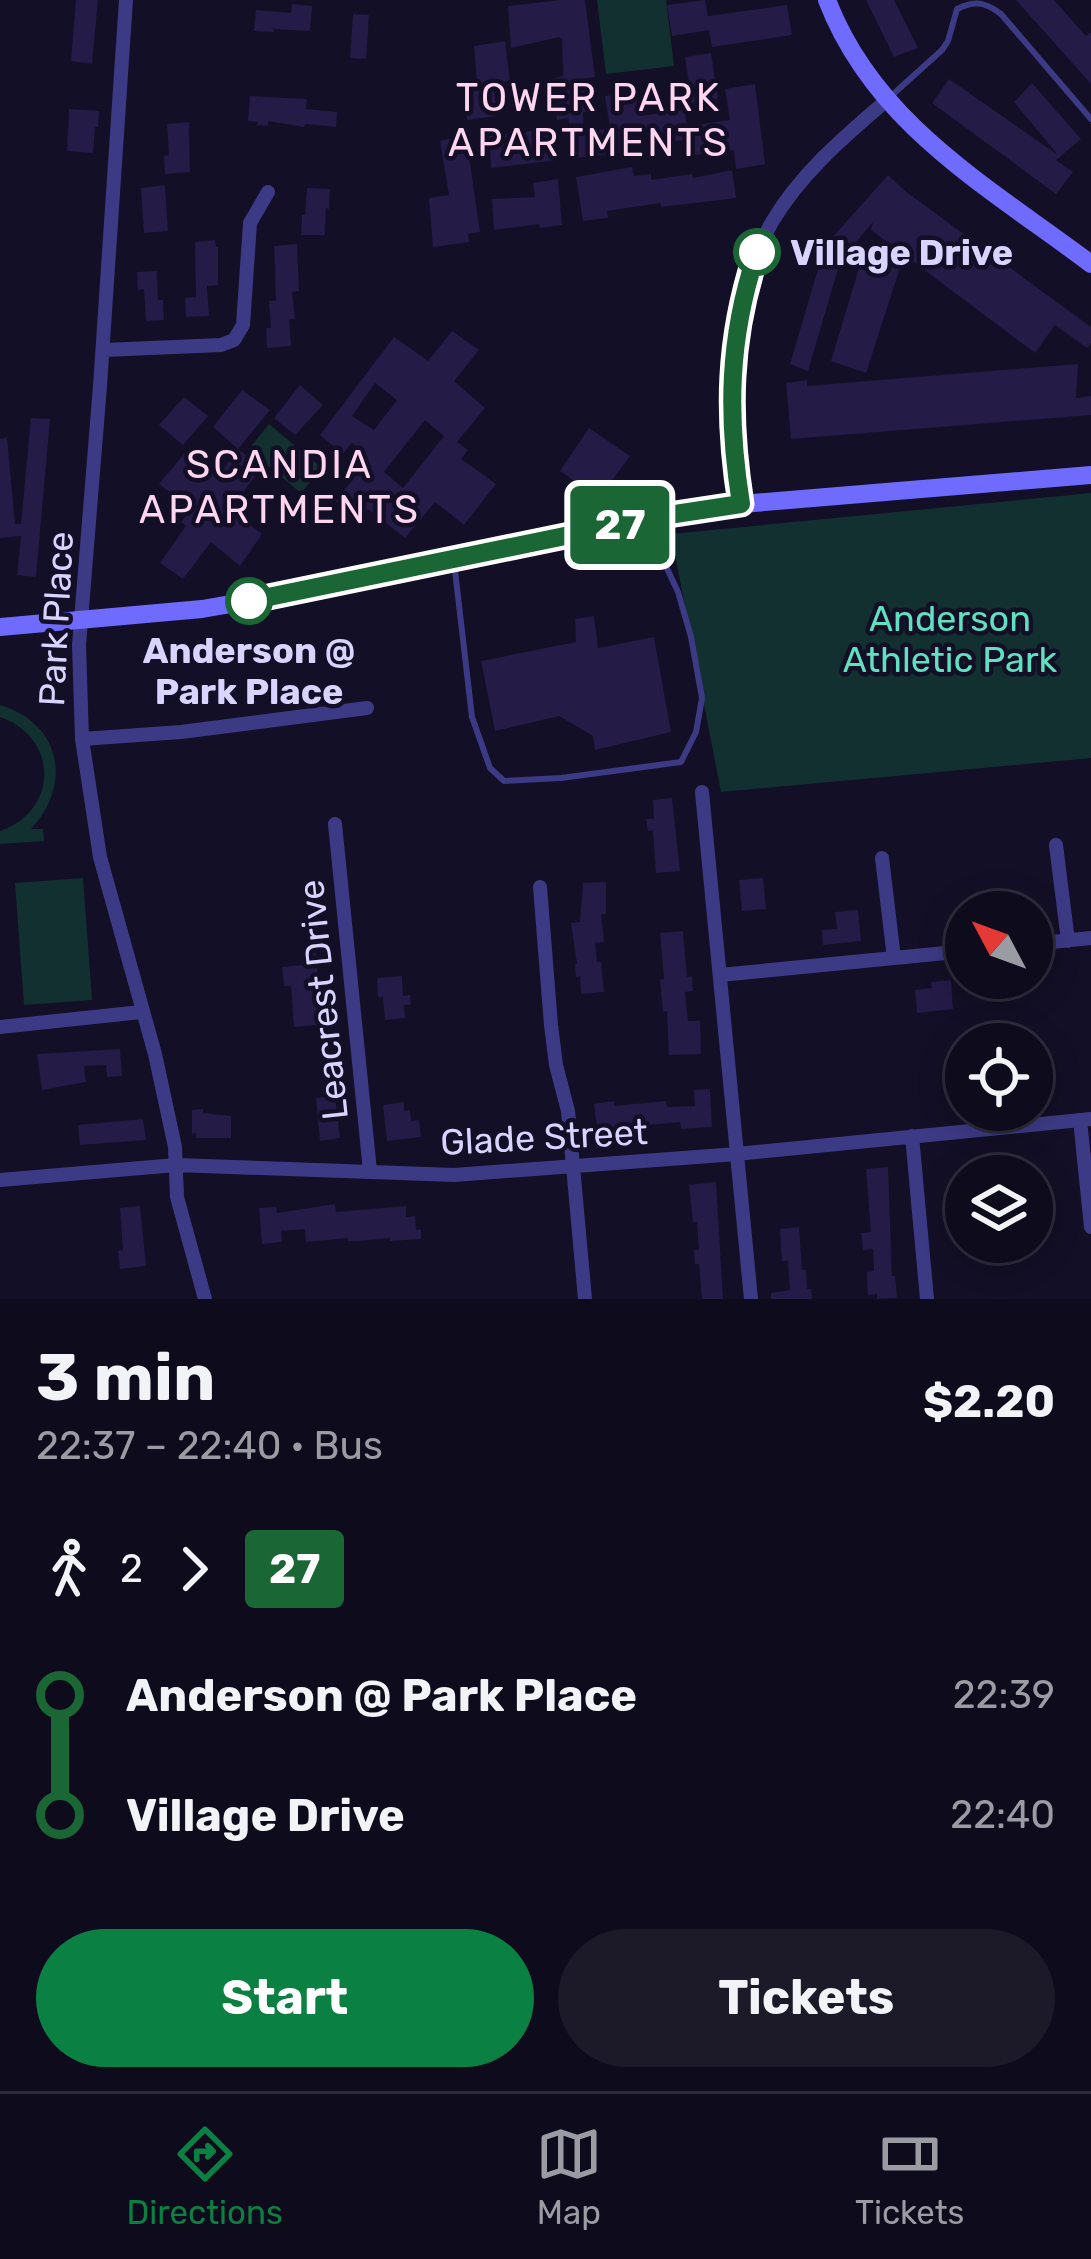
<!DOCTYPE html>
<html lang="en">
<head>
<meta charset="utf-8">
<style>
  :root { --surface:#0e0b1c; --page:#1c1929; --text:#f1f3f6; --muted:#9b9ba3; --line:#2e2b3b; --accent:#0b8043 }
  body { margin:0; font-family:Rubik,sans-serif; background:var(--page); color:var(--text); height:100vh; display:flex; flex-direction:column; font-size:45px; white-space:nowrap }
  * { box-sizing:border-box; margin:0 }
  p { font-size:39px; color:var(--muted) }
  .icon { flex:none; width:66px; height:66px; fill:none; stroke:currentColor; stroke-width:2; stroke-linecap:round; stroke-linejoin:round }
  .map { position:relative; height:1299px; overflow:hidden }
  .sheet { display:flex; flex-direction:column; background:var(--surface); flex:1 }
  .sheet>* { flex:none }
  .badge { padding:0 24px; border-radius:9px; font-size:42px; line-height:78px }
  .needle { width:78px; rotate:311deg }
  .controls { position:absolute; left:945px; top:891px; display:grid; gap:24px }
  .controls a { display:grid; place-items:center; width:108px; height:108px; border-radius:50%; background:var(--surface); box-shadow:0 6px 30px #0003,0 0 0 3px var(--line); font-size:60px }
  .map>.badge { position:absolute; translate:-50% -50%; box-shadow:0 0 0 6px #fff }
  .legs { display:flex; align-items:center; gap:18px; height:132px; padding:0 36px; font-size:39px }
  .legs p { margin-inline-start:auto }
  .overview { display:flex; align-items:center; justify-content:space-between; height:204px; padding:0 36px }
  h1 { font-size:66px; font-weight:700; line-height:90px }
  .action { display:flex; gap:24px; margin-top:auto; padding:24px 36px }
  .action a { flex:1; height:138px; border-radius:72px; background:var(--accent); color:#fff; font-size:48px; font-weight:700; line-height:138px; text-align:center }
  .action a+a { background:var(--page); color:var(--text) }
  ul { padding:0 36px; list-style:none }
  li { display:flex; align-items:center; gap:42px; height:120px; font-size:45px }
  li i { display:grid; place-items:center; width:18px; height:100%; margin:0 15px; background:currentColor }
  li i::after { content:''; width:30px; height:30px; margin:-15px; border:9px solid; border-radius:50%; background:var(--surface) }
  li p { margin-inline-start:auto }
  li:first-child i { background:linear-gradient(#0000 50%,currentColor 0) }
  li:last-child i { background:linear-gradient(currentColor 50%,#0000 0) }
  .tabs { display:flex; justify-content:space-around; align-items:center; height:168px; border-top:3px solid var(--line); background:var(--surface); font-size:33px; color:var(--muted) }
  .tabs a { display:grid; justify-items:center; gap:6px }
  .tabs .active { color:var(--accent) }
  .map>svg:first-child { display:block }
</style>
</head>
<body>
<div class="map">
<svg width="1091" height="1299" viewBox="0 0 1091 1299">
  <rect width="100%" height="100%" fill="#130f26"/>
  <path fill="#12302f" d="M597 0H666L674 66 606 74Z
    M269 424 322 468 301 493 248 450Z
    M1091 493V758L721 792 671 534Z
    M0 705C61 723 73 784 31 829H43L44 841 0 844V831C59 811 59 737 0 717Z
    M83 878 92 1000 24 1005 15 883Z"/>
  <path fill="#241b47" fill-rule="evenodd" d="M76 0H98L92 64 71 61Z
    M561 0H585L595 77 583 79 586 112H583L584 133 610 128 605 96 636 93 639 116 685 110 687 126 730 120 725 89 755 84 765 164 736 169 734 150 688 156 686 140 652 144 650 128 626 130 630 152 574 158 568 118 557 120 551 79 563 76 562 39 559 37 511 48 508 6Z
    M705 0 708 16 787 5 792 35 712 47 709 30 672 36 667 5Z
    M866 0H894L918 48 894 57Z
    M1016 0H1054L1086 36 1091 32V84Z
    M292 4 312 6 310 31 274 29V32L254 31 256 10 291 13Z
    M353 14 369 15 366 59 350 58Z
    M505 41 510 81 494 83 496 116 467 120 461 85 477 82 474 46Z
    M711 53 718 99 692 103 685 57Z
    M949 79 1058 155 1014 102 1032 83 1081 139 1056 160 1073 172 1056 194 932 103Z
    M250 96 307 99 306 109 337 112 336 127 305 124 304 127 268 121V126L257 125 258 122 248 121Z
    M69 109 99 111 98 127H95L93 153 67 151Z
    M189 122 190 172 165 174 164 156 169 155 167 124Z
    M554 128 557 160 491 168 489 136Z
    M466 135 480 232 468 234 469 242 433 247 429 198 449 195 440 141Z
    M632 167 634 176 651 174V180L692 174 693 178 732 170 736 198 661 207 660 203 607 211 608 218 583 221 576 177Z
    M888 175 905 191 1091 327V343L1087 348 1055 325 1035 353 871 230 873 222 846 254 830 240Z
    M558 179 562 225 540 228 539 224 494 230 492 199 535 197 533 183Z
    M165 185 168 231 144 233 141 188Z
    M307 188 330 189 329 209 326 208 325 235H301L302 215H305Z
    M215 240 216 247H218V285L207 286 209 316 186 317 185 298 196 297 195 242Z
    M297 244 299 291 292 292 295 319H289L291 346 267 348 266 328H271L269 301H276L274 246Z
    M864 254 901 265 866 373 831 361 859 268 866 270 860 265Z
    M822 256 840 262 808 371 790 364Z
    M157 271 158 300H163L164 320 146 321 144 289 138 290 137 272Z
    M452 331 479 350 454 381 485 408 457 442 468 450 461 459 496 484 464 525 435 502 405 538 368 509 358 520 335 501 367 462 352 442 343 454 320 435 394 337 428 361ZM375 383 397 400 374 430 352 416ZM425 420 444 436 403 488 384 472Z
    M1078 364 1076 398 1091 396V415L791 439 786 383 807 380V386Z
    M300 385 323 405 295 435 274 418Z
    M242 390 270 410 238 449 213 427Z
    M184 397 208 416 183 445 159 425Z
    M31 418 50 419 36 577 17 575 21 536 0 538V439L7 438 15 524H21Z
    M589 428 630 456 599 498 560 471Z
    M190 447 221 472 238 449 262 467 230 509 262 534 240 566 211 542 183 579 160 563 186 526 181 522 192 509 159 484Z
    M594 616 598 648 654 637 671 732 595 750 593 736 559 716 495 731 481 661 576 642 575 619Z
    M672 798 680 871 656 873 653 831H648L646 819H654L653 800Z
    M763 878 766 909 742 911 739 880Z
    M606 882V914H601L604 942 595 943 597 962H601L604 992 581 994 580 976 576 977 575 964H577L571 923 580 922 583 883Z
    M858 910 861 941 823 945 822 930 837 929 835 912Z
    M683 931 687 977 692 976 693 991 685 992 688 1021H700L701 1054 669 1055 667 1011 663 1012 660 980 664 979 660 933Z
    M316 953 319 993H324L325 1008H317L318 1025 294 1027 291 986H284L282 967 302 965V954Z
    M402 976 403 996 410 995 411 1005H404L405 1018 385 1020 383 997H378L377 978Z
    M951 980 953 1009 917 1013 915 990 932 988 931 982Z
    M120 1049 122 1076 107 1077 106 1065 84 1066 86 1082 42 1090 37 1054Z
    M710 1089 712 1127 681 1129 680 1122 617 1128 618 1131 598 1134 594 1104 614 1101V1106L666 1101 667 1107 695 1106 694 1090Z
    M335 1096 340 1138 320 1141 316 1098Z
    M404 1102V1111L410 1110 411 1121 419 1120 421 1137 387 1141 383 1105Z
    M203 1109V1113L231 1116V1138H196V1133L192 1134V1110Z
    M143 1119 146 1140 80 1145 78 1125Z
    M888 1167 892 1276H895L897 1298 877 1299V1294L868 1295 867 1272 874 1271 873 1249 863 1250 861 1233 871 1232 866 1169Z
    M716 1182 723 1299H702L699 1264H695L694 1250H699L697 1222H693L689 1185Z
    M335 1204 336 1212 406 1206V1217L415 1216 416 1230 421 1229V1239L390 1241V1238L358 1241H348V1238L306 1242 305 1229 281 1231 282 1242 262 1244 259 1208 276 1207 277 1213Z
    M140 1206 146 1266 120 1269 118 1251 123 1250 120 1208Z
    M799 1227 802 1270H806L807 1289H811L812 1299H771V1293L790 1290 788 1261H782L780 1229Z"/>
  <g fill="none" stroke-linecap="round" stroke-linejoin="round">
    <path stroke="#3d3a85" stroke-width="6" d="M890 97 942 50 948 41 957 9C975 0 985 2 1001 14L1091 119
      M454 562 472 717 490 768 504 781 561 778 681 762 696 732 702 698 691 637 678 592 659 551 654 523"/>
    <path stroke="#3d3a85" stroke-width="14" d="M126 0 100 386 79 645 82 739 100 857 155 1054 175 1147 177 1197 205 1299
      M103 350 221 345 234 340 243 325 250 223 268 192
      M741 504C726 412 724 305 772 222 801 173 845 136 887 100
      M82 739 181 732 367 708
      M702 792 751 1299
      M335 824 370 1171
      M1056 845 1068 941
      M882 858 894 958
      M540 887 551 1025 556 1065 568 1111 585 1299
      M1032 944 1091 938
      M720 975 966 951
      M0 1027 141 1012
      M1080 1120 1091 1227
      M912 1136 927 1299
      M0 1180 176 1165 454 1175 737 1154 1091 1119"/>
    <path stroke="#6f6bff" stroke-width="18" d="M827 0C875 125 989 187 1091 264
      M0 627 202 609 288 594 662 516 741 504 1091 475"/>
  </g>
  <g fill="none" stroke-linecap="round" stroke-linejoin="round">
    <defs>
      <path id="line-1" d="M249 601 662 516 741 504C727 416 728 338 757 252"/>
    </defs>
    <use href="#line-1" stroke="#fff" stroke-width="27"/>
    <use href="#line-1" stroke="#1a6634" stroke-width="18"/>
  </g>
  <g fill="#fff" stroke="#1a6634" stroke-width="6">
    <circle cx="757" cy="252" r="21"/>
    <circle cx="249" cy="601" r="21"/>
  </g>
  <g text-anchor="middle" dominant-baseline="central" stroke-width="9" stroke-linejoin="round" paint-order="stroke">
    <g font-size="36" font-weight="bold" fill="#d9d4ff" stroke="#130f26" text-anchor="start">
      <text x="790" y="252">Village Drive</text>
      <text x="249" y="650" text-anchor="middle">Anderson @<tspan x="249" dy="41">Park Place</tspan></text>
    </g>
    <g font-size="36" fill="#5fe0c0" stroke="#130f26">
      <text x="950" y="618">Anderson<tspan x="950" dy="41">Athletic Park</tspan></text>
    </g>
    <g font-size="36" fill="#d9d4ff" stroke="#130f26">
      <text transform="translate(56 619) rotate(-87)">Park Place</text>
      <text transform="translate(323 1000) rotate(-96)">Leacrest Drive</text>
      <text transform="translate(544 1137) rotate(-3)">Glade Street</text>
    </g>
    <g font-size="39" letter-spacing="3" fill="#ffd6f0" stroke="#130f26">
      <text x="589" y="98">TOWER PARK<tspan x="589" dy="45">APARTMENTS</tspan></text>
      <text x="280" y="465">SCANDIA<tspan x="280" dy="45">APARTMENTS</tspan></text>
    </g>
  </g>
</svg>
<div class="controls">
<a><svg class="needle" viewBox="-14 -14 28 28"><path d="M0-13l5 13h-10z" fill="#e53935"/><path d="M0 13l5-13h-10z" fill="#9b9ba3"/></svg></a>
<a><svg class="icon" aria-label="locate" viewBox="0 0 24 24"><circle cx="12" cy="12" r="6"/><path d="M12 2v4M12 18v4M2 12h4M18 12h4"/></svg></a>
<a><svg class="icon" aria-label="layers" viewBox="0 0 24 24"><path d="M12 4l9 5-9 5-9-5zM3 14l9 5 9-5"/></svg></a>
</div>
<b class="badge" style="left:620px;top:525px;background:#1a6634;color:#fff">27</b>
</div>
<section class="sheet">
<div class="overview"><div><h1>3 min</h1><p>22:37 – 22:40 · Bus</p></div><b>$2.20</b></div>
<div class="legs"><svg class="icon" aria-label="walk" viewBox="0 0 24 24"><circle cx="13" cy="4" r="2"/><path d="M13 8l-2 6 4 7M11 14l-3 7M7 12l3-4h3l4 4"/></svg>2<svg class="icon" aria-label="forward" viewBox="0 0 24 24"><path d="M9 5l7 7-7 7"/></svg><b class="badge" style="background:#1a6634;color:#fff">27</b></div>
<ul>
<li><i style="color:#1a6634"></i><b>Anderson @ Park Place</b><p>22:39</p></li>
<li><i style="color:#1a6634"></i><b>Village Drive</b><p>22:40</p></li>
</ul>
<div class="action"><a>Start</a><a>Tickets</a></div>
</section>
<nav class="tabs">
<a class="active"><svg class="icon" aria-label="directions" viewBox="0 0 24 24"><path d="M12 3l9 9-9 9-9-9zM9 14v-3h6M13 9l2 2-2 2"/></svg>Directions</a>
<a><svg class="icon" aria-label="map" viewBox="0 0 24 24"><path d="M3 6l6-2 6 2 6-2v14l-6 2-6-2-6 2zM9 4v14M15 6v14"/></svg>Map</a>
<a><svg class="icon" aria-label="tickets" viewBox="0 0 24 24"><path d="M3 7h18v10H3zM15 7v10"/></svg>Tickets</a>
</nav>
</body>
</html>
